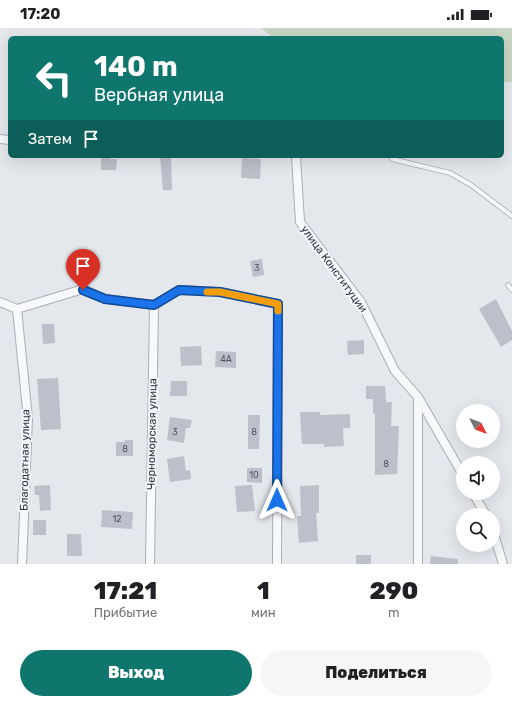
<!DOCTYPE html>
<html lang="ru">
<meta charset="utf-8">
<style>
body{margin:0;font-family:Rubik,sans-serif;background:#f6f6f6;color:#202124;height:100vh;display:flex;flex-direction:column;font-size:15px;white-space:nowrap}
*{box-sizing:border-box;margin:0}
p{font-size:13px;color:#757577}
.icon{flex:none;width:22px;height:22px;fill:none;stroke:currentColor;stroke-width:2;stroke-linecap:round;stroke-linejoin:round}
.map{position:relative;height:536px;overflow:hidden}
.side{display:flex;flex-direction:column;background:#fff;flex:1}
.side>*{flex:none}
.banner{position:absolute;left:8px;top:8px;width:496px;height:122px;border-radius:6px;box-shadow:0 4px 16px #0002;background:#0f766e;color:#fff;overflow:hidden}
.needle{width:26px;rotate:132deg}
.buttons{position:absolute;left:456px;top:376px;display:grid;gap:8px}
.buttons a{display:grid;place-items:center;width:44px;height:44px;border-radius:50%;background:#fff;box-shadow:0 4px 16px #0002;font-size:20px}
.pin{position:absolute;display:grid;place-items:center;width:34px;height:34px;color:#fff;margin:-41px -17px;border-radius:50% 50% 50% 0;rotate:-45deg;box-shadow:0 0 4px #0007}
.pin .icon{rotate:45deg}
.me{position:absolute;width:44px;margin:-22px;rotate:0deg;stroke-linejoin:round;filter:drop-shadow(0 0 3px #0008)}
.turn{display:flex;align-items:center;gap:14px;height:84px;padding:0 20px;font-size:18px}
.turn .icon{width:52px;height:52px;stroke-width:2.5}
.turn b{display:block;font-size:28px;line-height:34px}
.then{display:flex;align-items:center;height:38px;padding:0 20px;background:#0003;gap:8px;font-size:15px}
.eta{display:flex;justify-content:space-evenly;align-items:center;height:68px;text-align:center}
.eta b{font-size:24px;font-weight:800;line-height:28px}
.action{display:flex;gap:8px;margin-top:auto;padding:8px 20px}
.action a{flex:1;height:46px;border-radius:24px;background:#0f766e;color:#fff;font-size:16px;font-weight:800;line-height:46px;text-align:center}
.action a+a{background:#f6f6f6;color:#202124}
.status{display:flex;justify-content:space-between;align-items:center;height:28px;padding:0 20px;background:#fff;direction:ltr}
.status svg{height:11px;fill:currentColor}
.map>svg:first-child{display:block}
.green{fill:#c9d6c5}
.building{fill:#bbc0ca}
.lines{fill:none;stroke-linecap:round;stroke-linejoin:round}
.lane-casing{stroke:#a9aeb7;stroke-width:5.5}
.street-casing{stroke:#a9aeb7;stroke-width:10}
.lane{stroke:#f7f8fa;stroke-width:4}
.street{stroke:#f7f8fa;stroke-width:8}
.route-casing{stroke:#114b97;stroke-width:10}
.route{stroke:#1a73e8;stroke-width:7}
.slow{stroke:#f59e0b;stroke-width:7}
.labels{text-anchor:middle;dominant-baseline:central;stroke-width:4;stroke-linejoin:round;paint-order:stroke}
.number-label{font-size:9px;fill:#4f5766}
.street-label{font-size:11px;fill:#2b3445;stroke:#f4f6f9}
</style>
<div class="status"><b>17:20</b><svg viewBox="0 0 49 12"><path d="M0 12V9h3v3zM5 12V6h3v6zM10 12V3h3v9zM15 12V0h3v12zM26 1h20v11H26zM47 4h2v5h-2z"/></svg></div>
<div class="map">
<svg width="512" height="536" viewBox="0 0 512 536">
<rect width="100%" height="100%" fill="#e4e7ec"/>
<path class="green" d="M261 0H512V54H502V10H274Z"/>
<g class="building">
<path d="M101 128H110V131H117L116 142H101Z"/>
<path d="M160 128H171L172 162H163Z"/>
<path d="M242 130 261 131 260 151 241 150Z"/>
<path d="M262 231 264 247 253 249 250 233Z"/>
<path d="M496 271 512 303V312L501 319 479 281Z"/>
<path d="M42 296H54L55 315 43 316Z"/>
<path d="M364 312V326L348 327 347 313Z"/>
<path d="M201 318 202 337 181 338 180 319Z"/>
<path d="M216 323 236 324V340L215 339Z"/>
<path d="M58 350 61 401 41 402 37 351Z"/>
<path d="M171 353H187V368H170Z"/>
<path d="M366 358H385L386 374H392L391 398H399L397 446 375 447V386H373V371H366Z"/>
<path d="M300 384H320V387L350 386V400H343L344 418 324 419V416H302Z"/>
<path d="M248 387H260L259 421H248Z"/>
<path d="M170 389 192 392 190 400H186L184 415 167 412Z"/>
<path d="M125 412H133V428H116V414H125Z"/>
<path d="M184 428 186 443 190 442 191 451 170 454 167 431Z"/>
<path d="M247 440H262V455L247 454Z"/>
<path d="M50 457 51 482 40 483 39 467H35L34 458Z"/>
<path d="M252 457 255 483 237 484 235 458Z"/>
<path d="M319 457V485H316L318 513 299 515 297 488H301L300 458Z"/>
<path d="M102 482 133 484 132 501 101 499Z"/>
<rect x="33" y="492" width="13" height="15"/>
<path d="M67 506H81L82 528H67Z"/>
<rect x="356" y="527" width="15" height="9"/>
<path d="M431 528 458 531V536H430Z"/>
</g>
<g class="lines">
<defs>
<g id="lane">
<path d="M392 131 450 145 471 157 512 188"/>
<path d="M508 257 512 262"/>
</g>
<g id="street">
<path d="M0 111 10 112"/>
<path d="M296 128 300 194 361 274 395 343 418 369 463 447"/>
<path d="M0 274 17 281 83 261 105 271 154 277 179 262 220 264 278 276 277 536"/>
<path d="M17 281 28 391 22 536"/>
<path d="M418 371V536"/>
<path d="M473 465 486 487"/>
<path d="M493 503 503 536"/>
<path d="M150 536 154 277"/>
</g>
</defs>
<use href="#lane" class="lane-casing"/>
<use href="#street" class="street-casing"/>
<use href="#lane" class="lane"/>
<use href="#street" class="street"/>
</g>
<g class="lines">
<defs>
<path id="route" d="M83 262 105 271 154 277 179 262 220 264 278 276 277 472"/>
</defs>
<use href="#route" class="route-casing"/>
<use href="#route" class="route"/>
<path class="slow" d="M207 264H220L278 276V283"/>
</g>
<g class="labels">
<g class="number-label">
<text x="257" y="240">3</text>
<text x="226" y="331">4А</text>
<text x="175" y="404">3</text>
<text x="254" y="404">8</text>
<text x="125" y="421">8</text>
<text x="386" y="436">8</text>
<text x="254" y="447">10</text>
<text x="117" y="491">12</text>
</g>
<g class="street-label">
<text transform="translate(334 241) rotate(54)">улица Конституции</text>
<text transform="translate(152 406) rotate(-89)">Черноморская улица</text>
<text transform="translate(25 432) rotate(-89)">Благодатная улица</text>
</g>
</g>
</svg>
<div class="buttons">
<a><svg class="needle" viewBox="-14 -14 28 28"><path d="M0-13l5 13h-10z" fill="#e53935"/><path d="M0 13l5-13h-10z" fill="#757577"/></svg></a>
<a><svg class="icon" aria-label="sound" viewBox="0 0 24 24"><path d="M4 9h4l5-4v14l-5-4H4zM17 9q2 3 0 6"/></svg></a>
<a><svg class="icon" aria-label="search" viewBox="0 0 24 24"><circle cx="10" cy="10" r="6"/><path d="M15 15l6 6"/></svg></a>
</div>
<div class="pin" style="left:83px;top:262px;background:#d93025"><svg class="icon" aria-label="arrive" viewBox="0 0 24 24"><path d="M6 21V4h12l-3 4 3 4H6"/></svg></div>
<svg class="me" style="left:277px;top:472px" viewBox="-20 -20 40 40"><path d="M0-17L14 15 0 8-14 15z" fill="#1a73e8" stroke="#fff" stroke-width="4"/></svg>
<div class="banner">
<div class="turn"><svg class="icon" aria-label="left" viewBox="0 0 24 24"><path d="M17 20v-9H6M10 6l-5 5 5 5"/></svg><div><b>140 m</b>Вербная улица</div></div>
<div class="then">Затем<svg class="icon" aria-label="arrive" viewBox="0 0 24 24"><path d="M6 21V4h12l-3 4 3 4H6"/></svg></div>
</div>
</div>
<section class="side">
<div class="eta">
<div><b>17:21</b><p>Прибытие</p></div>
<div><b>1</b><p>мин</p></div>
<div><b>290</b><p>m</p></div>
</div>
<div class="action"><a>Выход</a><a>Поделиться</a></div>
</section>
